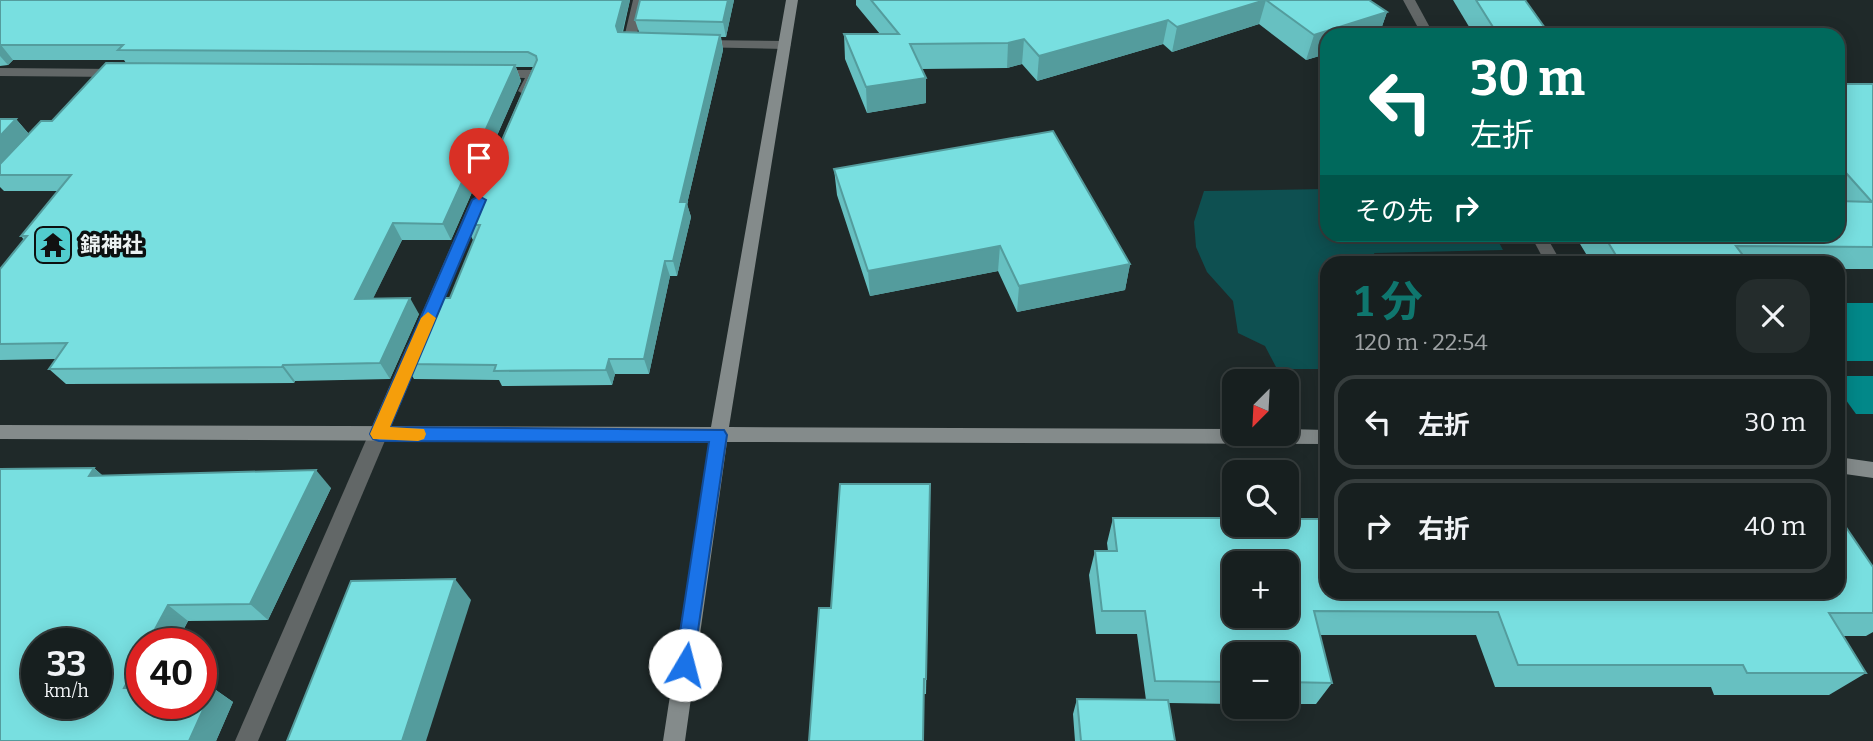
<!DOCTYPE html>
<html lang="ja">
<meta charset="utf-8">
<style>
body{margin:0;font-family:Bitter,"Noto Sans JP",serif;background:#242c2c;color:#f1f3f6;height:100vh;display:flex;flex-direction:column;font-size:26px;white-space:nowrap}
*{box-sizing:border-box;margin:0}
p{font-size:23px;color:#9ea2a4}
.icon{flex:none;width:38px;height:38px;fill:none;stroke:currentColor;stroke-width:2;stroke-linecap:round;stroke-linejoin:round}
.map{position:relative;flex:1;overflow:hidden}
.drawer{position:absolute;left:1320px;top:256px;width:525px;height:343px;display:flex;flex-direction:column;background:#171f1f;border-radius:21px;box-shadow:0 4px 18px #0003,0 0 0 2px #363d3d}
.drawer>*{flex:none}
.banner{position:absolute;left:1320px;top:28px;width:525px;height:214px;border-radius:21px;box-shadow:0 4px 18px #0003,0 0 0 2px #363d3d;background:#00695c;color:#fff;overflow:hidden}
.needle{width:46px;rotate:204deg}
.buttons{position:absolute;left:1222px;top:369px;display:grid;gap:14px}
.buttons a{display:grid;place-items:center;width:77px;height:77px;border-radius:14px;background:#171f1f;box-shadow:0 4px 18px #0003,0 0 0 2px #363d3d;font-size:35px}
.speed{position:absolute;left:21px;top:628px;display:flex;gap:14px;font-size:35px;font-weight:700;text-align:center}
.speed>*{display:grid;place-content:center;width:91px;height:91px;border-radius:50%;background:#171f1f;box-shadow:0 4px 18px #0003,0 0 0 2px #363d3d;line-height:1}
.speed small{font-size:18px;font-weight:400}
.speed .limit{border:10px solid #d22;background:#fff;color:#111}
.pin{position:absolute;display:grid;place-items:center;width:60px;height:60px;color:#fff;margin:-72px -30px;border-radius:50% 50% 50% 0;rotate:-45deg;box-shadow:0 0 7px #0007}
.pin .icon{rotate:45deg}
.me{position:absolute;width:77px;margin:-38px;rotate:8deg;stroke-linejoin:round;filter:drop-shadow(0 0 5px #0008)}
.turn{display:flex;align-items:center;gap:24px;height:147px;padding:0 35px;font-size:32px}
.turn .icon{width:91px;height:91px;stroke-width:2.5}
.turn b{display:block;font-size:49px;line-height:60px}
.then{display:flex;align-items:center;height:66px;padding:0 35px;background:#0003;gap:14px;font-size:26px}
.round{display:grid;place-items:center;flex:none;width:74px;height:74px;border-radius:21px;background:#242c2c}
.summary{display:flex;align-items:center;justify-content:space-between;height:119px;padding:0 35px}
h1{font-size:42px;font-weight:700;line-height:52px;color:#0f766e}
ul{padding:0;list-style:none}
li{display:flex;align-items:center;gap:21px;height:94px;margin:0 14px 10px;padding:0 21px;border:4px solid #363d3d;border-radius:21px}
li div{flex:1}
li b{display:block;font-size:26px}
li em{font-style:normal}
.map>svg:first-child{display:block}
.green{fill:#0e5051}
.water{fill:#028889}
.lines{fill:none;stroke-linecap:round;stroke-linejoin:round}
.lane{fill:#626767;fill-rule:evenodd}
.street{fill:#626767;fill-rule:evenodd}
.secondary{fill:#848b8b;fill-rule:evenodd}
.wall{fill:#67c0c1}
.shaded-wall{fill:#549c9d}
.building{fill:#78dfe0;stroke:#549c9d;stroke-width:2;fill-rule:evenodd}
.route{fill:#1a73e8;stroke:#114b97;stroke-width:2}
.slow{fill:#f59e0b}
.labels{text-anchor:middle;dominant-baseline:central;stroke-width:7;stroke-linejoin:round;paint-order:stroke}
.poi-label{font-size:21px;font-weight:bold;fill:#ebf1f1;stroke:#0c1010;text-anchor:start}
</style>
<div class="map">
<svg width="1873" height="741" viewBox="0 0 1873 741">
<rect width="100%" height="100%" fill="#1f2929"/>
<path class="green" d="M1326 189V234L1495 235 1503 250 1374 253 1377 262H1326V369H1277L1265 346 1238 333 1233 301 1207 272 1196 247 1194 222 1204 191Z"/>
<g class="water">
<rect x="1838" y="303" width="35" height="58"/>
<path d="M1838 376H1873V414H1856L1838 389Z"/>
</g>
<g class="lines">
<g class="lane">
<path d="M633 0H645L636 38 647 39V45L629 46 623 42Z"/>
<path d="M698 40 785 41 791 45 785 49 693 47V41Z"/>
</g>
<g class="street">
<path d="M1403 0H1415L1434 35H1422Z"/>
<path d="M0 68 118 69 125 73 118 77 0 76Z"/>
<path d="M496 70H533L540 74 530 94 525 95 518 91 525 78 491 77V71Z"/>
<path d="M476 202 484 207 435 320 427 326 421 324 419 320 468 207Z"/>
<path d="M1530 234H1545L1561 262H1545Z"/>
<path d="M416 340 422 341 425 346 258 741H235L407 346 410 341Z"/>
</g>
<g class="secondary">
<path d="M786 0H798L729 427 1234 429V434H1286V429L1326 430V444L727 442 685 741H663L709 442 0 439V425L711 427Z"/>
<path d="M1838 457 1873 462V478L1838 473Z"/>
</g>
</g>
<g class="wall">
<path d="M0 0H630L623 32H639L635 20 734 0 726 37H721L723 50 687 204 691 217 677 276H670L649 374H615L612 385 502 386 499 380 414 379 405 364 450 298 474 240H473L465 225 533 67H516L521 81 451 240H402L373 298 419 314 390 379 295 381 294 383 66 384 49 369 56 359 0 360V269L24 240 21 236 58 191H4L0 187V175L16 119 29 134 52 121 126 63 124 60H13L8 65 0 66Z"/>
<path d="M856 0H1369L1387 12 1379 35H1326V54L1306 60 1259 24 1172 52 1163 44 1037 81 1022 64 1007 68 922 69 926 103 867 113 845 59 844 34H880L856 5Z"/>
<path d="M1453 0H1525L1550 35H1474Z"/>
<path d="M1838 84H1873V269H1838V262H1591L1574 234H1838Z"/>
<path d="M834 169 1130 264 1125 290 1017 312 998 271 870 296 837 195Z"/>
<path d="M94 468 103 476 331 488 268 620 188 621 176 644H142V704L213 688 233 702 216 741H0Z"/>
<path d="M930 503 926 694H924L831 608Z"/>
<path d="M1113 518 1873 567V632L1866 636H1843L1866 673 1829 695H1714L1711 687H1495L1476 635H1320L1332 683 1316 704H1286V654H1234V704L1169 703 1175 741H1075L1073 714 1077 699 1146 700 1137 634H1096L1089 575 1095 551H1108L1107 543Z"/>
</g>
<g class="shaded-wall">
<path d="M623 0H630L620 41 616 26Z"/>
<path d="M728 0H734L726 37 723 22Z"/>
<path d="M1266 0 1259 24 1172 52 1177 27Z"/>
<path d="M1387 12 1379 35H1326V54L1306 60 1314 35Z"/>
<path d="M1168 20 1163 44 1037 81 1039 56Z"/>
<path d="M720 35 723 50 687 204 691 217 677 276 673 261 680 202Z"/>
<path d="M1024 39 1022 64 1007 68 1008 43Z"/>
<path d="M0 45H1L13 60 8 65 0 56Z"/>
<path d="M515 65 521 81 451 240 443 224Z"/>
<path d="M926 78V103L867 113 866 87Z"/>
<path d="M16 119 32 138 0 172V136Z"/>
<path d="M393 223 402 240 365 315 355 299Z"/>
<path d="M1000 246 998 271 870 296 868 271Z"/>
<path d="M665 261 670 276 649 374 644 359Z"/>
<path d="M1130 264 1125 290 1017 312 1019 286Z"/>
<path d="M410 298 419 314 390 379 380 363Z"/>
<path d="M609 359 615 374 612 385 606 370Z"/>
<path d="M283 365 295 381 294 383 282 367Z"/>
<path d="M94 468 114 486 89 476Z"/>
<path d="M316 470 331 488 268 620 250 604Z"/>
<path d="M455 579 471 600 426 741H402Z"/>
<path d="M168 605 188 621 176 644H147Z"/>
<path d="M142 654V700L124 688Z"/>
<path d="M213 688 233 702 216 741H189Z"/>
</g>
<g class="building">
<path d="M0 0H623L616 26 618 32 720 35 680 202H687L673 261H665L644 359H609L606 370 494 371 496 365 405 364 433 298H450L480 225H465L537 60 536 56 528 52 118 50 123 45H0Z"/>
<path d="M640 0H728L723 22 635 20Z"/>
<path d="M871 0H1265L1177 27 1168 20 1039 56 1024 39 1008 43 910 44 926 78 866 87 844 34H899Z"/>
<path d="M1266 0H1369L1387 12 1314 35Z"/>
<path d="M1476 0H1525L1550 35H1498Z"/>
<path d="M106 63 515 65 443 224 393 223 355 299 410 298 380 363 283 365 282 367 49 369 67 343 0 344V269L27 236H21L71 175H0V164L41 121H52Z"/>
<path d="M1838 84H1873V247L1736 246 1748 262H1620L1603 234H1838V201L1872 202 1838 164Z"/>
<path d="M0 119H16L0 136Z"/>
<path d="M1053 131 1130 264 1019 286 1000 246 868 271 834 169Z"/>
<path d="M94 468 89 476 316 470 250 604 168 605 147 644H142V654L124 688H142V704H201V688H213L189 741H0V469ZM37 644H96V704H37Z"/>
<path d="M840 484H930L926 679H924L923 741H809L819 608H831Z"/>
<path d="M1113 518H1234V525H1286V519H1326V592H1838V520H1841L1873 567V613H1829L1866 673H1747L1743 665H1518L1498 612 1314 611 1332 683 1286 682V654H1234V682L1155 681 1145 611H1102L1095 551H1117ZM1234 564H1286V616H1234Z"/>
<path d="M455 579 402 741H287L351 581Z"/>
<path d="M1077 699 1168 700 1175 741H1081Z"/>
</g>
<path class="route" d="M479 196 486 200 390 427 724 430 727 435 692 671 685 674 678 671 675 665 709 442 379 441 373 439 370 434 472 200Z"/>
<path class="slow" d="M428 312 436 318 390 427 424 429 426 434 424 439 418 441 373 439 370 434 421 318Z"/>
<defs>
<symbol id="temple-square" viewBox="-11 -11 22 22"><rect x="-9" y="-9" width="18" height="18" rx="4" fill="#52cdce" stroke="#0c1010"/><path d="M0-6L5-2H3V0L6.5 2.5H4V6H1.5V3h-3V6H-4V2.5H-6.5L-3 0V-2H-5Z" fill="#111"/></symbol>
</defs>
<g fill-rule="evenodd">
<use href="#temple-square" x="31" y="223" width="44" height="44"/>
</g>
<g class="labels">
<g class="poi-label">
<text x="80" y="245">錦神社</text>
</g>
</g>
</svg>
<div class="buttons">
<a><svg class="needle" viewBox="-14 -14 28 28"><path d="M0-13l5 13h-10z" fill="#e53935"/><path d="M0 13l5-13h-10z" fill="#9ea2a4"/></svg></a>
<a><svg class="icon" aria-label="search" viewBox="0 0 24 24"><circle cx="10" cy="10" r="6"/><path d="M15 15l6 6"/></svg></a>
<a>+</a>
<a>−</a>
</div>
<div class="speed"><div>33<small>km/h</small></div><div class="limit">40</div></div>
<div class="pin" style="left:479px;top:200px;background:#d93025"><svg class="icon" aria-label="arrive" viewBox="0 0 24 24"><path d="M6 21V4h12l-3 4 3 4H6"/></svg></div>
<svg class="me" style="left:685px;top:665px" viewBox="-20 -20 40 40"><circle r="19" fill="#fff"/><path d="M0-13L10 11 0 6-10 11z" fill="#1a73e8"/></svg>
<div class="banner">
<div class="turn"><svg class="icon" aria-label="left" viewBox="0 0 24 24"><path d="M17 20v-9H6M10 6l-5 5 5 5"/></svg><div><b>30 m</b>左折</div></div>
<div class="then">その先<svg class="icon" aria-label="right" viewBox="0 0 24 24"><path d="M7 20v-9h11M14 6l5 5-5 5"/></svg></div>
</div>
<section class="drawer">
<div class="summary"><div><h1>1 分</h1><p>120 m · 22:54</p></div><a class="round"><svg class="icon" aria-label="close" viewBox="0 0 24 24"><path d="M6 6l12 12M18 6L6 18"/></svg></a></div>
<ul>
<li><svg class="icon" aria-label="left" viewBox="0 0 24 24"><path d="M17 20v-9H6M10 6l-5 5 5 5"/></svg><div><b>左折</b></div><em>30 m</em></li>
<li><svg class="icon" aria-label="right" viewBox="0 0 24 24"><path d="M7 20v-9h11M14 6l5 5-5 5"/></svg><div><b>右折</b></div><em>40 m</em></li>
</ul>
</section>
</div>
